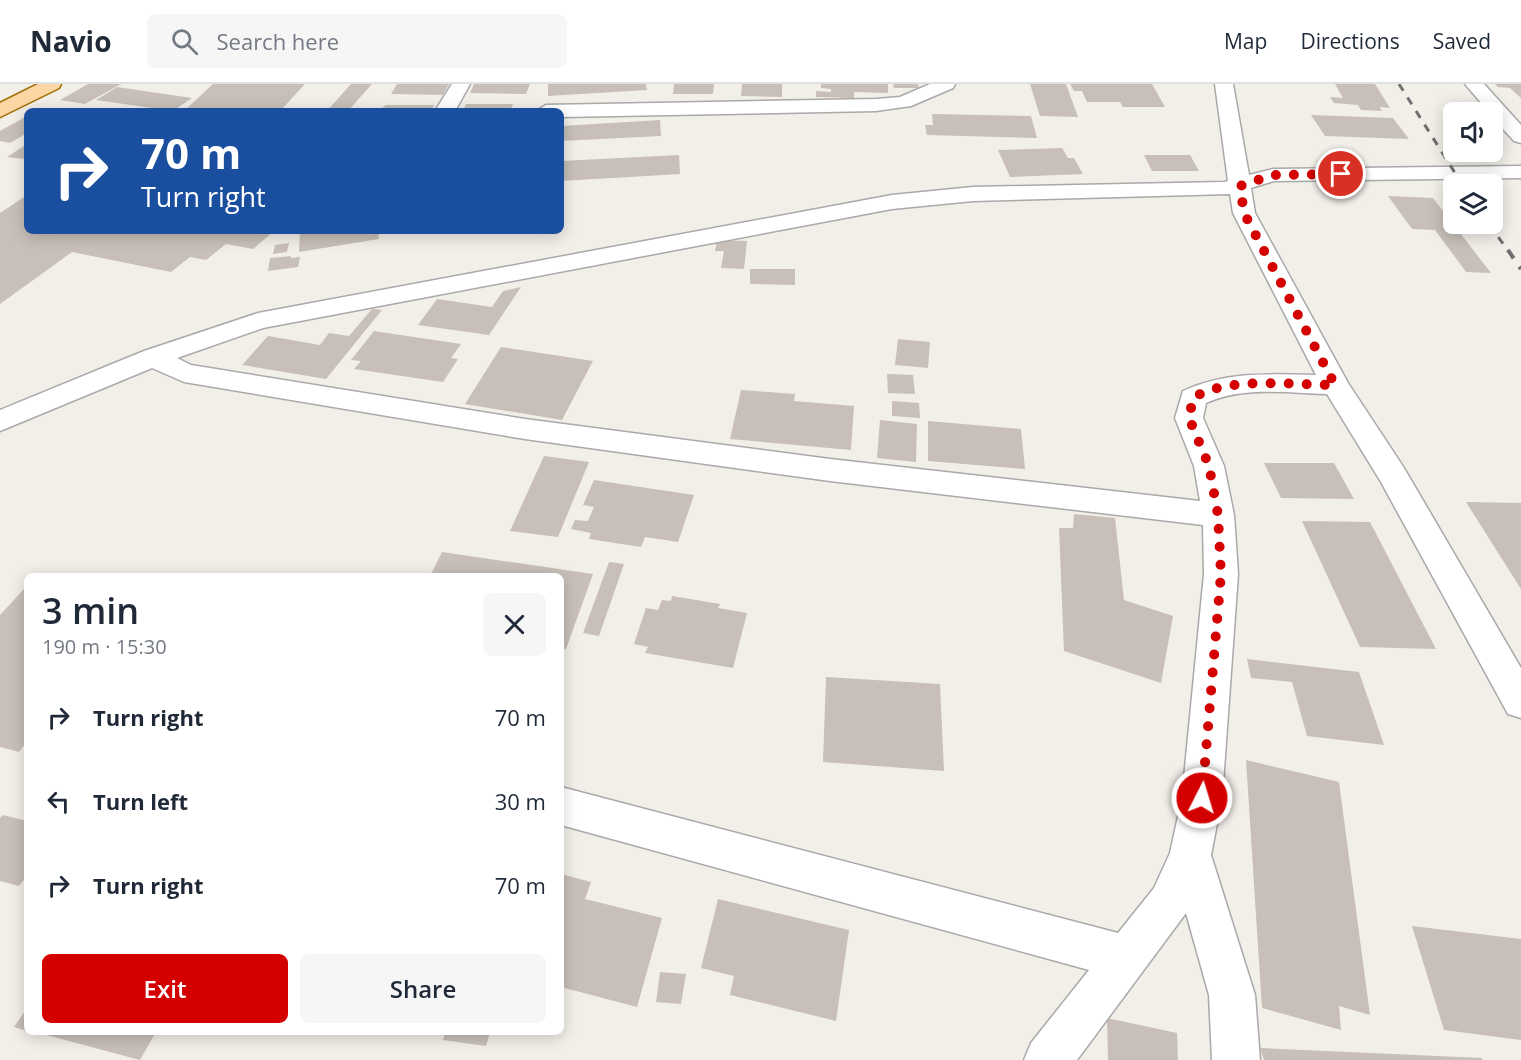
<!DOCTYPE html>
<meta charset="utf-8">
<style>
body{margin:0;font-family:"Open Sans",sans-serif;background:#f6f6f7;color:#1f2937;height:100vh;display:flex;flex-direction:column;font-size:22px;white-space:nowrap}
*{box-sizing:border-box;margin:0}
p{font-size:20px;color:#747a83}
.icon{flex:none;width:33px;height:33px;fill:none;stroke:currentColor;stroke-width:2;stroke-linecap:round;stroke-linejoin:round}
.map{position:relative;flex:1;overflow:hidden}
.side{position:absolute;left:24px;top:489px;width:540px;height:462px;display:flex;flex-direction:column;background:#fff;border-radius:9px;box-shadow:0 3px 15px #0003}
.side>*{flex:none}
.top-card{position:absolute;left:24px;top:24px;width:540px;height:126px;border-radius:9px;box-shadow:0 3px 15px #0003;background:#1a4fa0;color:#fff;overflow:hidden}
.fabs{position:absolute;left:1443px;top:18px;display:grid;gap:12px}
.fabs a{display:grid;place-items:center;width:60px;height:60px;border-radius:9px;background:#fff;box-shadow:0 3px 15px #0003;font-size:30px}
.pin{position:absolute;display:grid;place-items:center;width:51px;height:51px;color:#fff;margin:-26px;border:3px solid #fff;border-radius:50%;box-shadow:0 2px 6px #0007}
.me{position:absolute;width:66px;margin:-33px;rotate:5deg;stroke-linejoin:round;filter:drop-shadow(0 0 4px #0008)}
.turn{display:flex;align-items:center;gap:21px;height:126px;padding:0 18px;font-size:27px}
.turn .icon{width:78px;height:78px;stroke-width:2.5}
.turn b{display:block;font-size:42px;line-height:51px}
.round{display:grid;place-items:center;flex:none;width:63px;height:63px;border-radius:9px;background:#f6f6f7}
.head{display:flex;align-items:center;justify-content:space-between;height:102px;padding:0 18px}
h1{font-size:36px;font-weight:600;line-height:45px}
.cta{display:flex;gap:12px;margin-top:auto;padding:12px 18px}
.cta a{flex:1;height:69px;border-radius:9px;background:#d40000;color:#fff;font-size:24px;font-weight:600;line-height:69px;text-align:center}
.cta a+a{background:#f6f6f7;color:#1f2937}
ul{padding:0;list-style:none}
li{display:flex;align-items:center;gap:18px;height:84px;padding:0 18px}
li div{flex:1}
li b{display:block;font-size:22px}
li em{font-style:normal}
header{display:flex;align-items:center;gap:36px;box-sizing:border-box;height:84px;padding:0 30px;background:#fff;border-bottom:2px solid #e0e1e3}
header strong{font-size:28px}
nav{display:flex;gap:33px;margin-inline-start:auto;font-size:21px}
.search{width:420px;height:54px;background:#f6f6f7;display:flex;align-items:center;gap:15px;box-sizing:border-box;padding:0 21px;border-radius:9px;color:#747a83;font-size:22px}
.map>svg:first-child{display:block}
.building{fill:#c7bfb8}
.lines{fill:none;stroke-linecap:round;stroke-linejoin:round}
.minor-casing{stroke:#a9a9a9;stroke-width:3}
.major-casing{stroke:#a06b00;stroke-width:3}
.minor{fill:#fff;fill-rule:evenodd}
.major{fill:#fcd6a4;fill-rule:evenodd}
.rail-far1{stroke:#707070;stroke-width:3;stroke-dasharray:8 8;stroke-linecap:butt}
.rail{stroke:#707070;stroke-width:4;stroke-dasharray:10 10;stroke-linecap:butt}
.route{stroke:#d40000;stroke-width:10;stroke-dasharray:0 18}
</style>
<header>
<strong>Navio</strong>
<div class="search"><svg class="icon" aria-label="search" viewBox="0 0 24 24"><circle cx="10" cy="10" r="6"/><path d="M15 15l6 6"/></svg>Search here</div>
<nav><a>Map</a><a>Directions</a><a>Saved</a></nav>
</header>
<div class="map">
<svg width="1521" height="976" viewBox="0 0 1521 976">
<rect width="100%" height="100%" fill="#f2efe9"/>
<g class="building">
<path d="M88 0H121L85 20 60 16Z"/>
<path d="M213 0H305L280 27H184Z"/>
<path d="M351 0H372L348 27H327Z"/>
<path d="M397 0H449L443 11 391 10Z"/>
<path d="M474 0H530L526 10 470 9Z"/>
<path d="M548 0H646L647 6 548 12Z"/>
<path d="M674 0H714L713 10H673Z"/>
<path d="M742 0H782V13L741 12Z"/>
<path d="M821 0H888V9L854 8V14L816 13V7L831 8V5L821 4Z"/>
<path d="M893 0H918L919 4H894Z"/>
<path d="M1030 0H1066L1078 33 1040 32Z"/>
<path d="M1070 0H1152L1165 23H1123L1120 18H1087L1082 7H1074Z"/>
<path d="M1335 0H1375L1390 24 1380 23 1382 27 1361 26 1358 21 1334 19 1330 13 1343 14Z"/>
<path d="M1495 0H1521V14L1510 4 1498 3Z"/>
<path d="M117 3 192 14 173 27 96 16Z"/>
<path d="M466 20H513L510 27H463Z"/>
<path d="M386 21H434L431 27H377Z"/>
<path d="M932 30 1031 32 1037 54 927 51 925 41H933Z"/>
<path d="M1311 31 1393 34 1409 55 1325 52Z"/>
<path d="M25 33H27V49L10 59 0 57V47Z"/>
<path d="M660 36 661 52 561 57V42Z"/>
<path d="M27 60V73L23 75 7 73Z"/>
<path d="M1062 64 1068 74H1074L1083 90 1010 93 998 66Z"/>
<path d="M679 71 680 90 561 97V77Z"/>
<path d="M1144 71H1190L1199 87H1152Z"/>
<path d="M27 111V147H274L253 165 226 160 206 176 190 173 171 188 72 168 0 220V129Z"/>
<path d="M1388 112 1433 114 1491 189 1466 188 1435 146 1412 145Z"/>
<path d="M300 147H378L379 155 299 168Z"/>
<path d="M717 156 747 157 744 185 721 184 724 167H715Z"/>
<path d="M289 159 287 168 273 170 275 161Z"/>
<path d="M291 172V174L300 173 298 183 268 187 270 174Z"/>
<path d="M750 185H795V201L750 200Z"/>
<path d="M521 203 489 251 418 241 437 215 492 223 503 207Z"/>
<path d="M372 225 382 226 326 295 242 281 268 252 320 261 329 249 349 252Z"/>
<path d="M374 247 461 260 451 274 458 275 443 298 354 285 361 277 351 276Z"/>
<path d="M898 255 930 258 928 284 895 281Z"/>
<path d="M501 263 593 277 562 336 465 320Z"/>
<path d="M887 290 913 291 915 310 888 309Z"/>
<path d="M741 306 795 310 794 317 854 322 851 366 730 355Z"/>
<path d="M892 317 919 319 920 334 892 332Z"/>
<path d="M880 336 917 340 916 378 877 374Z"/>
<path d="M928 337 1021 345 1025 385 928 377Z"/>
<path d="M544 372 589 378 558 453 510 447Z"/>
<path d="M1264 379H1334L1354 415 1281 414Z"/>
<path d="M594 396 694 411 678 458 645 453 641 463 589 455 591 449 571 445 575 436 588 437 594 423 583 421Z"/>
<path d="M1466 418 1521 419V505Z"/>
<path d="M1074 430 1115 434 1124 516 1173 532 1161 599 1064 567 1059 444H1073Z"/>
<path d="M1302 437 1370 438 1436 565 1360 563Z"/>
<path d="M442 468 593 490 566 565 561 564V492H430Z"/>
<path d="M609 478 624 480 599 552 583 549Z"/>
<path d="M25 504 27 657 19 668 0 663V531Z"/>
<path d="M672 512 720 520 718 524 747 529 733 584 645 569 648 563 634 560 646 524 658 526 662 516 671 517Z"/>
<path d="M1247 575 1359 588 1384 661 1307 652 1292 598 1251 594Z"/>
<path d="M826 593 940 600 944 687 823 678Z"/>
<path d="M1246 676 1339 698 1370 931 1339 922 1341 946 1262 924Z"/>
<path d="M3 731 27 737V792L19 802 0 797V734Z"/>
<path d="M561 790 591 798 585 815 662 834 637 923 561 903Z"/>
<path d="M718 815 849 846 836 937 730 911 734 892 701 884Z"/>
<path d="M1412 842 1521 855V956L1444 946Z"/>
<path d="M660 888 686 890 681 920 656 918Z"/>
<path d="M27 924V947L14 943Z"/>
<path d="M1107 934 1177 949 1178 976H1108Z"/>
<path d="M35 948H156L140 976Z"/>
<path d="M445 948H490L486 962 443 956Z"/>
<path d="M1260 964 1482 974V976H1264Z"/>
</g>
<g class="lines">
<defs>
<g id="minor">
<path d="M452 0H470L455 27H435Z"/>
<path d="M930 0H955L953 4 911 22 876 27 561 33V27H536L546 21 876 15 900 13Z"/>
<path d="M1215 0H1233L1249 91 1273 85 1521 82V94L1274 97 1251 104 1255 129 1348 299 1404 384 1521 584V634L1508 630 1381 398 1327 310C1288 309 1242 302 1206 319L1203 334 1224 382 1234 431 1238 490 1222 714 1211 771 1255 911 1260 976H1212L1209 911 1186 829 1077 976H1024L1031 959 1089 886 561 741V703L1118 849 1154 804 1170 769 1182 714 1204 490 1203 441 830 397 525 355 184 298 152 284 0 347V326L144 267 258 229 892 111 973 103 1224 98 1228 97ZM1230 110 1233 129 1316 291C1271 290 1226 287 1183 307L1175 334 1194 382 1200 417 830 375 525 335 191 281 177 274 263 244 892 125 973 117Z"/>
<path d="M1465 0H1484L1521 41V59L1514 57 1492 33V28H1489Z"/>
</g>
<path id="major" d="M38 0H61L59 4 0 33V19Z"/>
</defs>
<use href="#minor" class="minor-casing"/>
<use href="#major" class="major-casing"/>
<use href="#minor" class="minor"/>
<use href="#major" class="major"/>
<g class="rail-far1">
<path d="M1399 0 1462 100"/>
<path d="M1489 140 1509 168"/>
</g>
<path class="rail" d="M1508 166 1521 185"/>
</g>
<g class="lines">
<path class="route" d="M1202 714 1221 490 1218 431 1209 382 1189 334 1193 314C1228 292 1293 301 1335 301L1244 129 1240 102 1273 91 1341 90"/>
</g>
</svg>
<div class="fabs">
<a><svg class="icon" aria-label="sound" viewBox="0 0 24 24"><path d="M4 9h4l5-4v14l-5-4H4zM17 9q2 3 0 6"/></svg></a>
<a><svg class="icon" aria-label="layers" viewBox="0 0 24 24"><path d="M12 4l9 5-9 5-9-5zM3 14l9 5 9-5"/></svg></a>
</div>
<div class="pin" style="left:1341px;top:90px;background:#d93025"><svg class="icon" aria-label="arrive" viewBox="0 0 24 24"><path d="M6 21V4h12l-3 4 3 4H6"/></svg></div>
<svg class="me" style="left:1202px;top:714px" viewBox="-20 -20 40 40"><circle r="17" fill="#d40000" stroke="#fff" stroke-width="3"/><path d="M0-11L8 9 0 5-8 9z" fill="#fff"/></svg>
<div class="top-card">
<div class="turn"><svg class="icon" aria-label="right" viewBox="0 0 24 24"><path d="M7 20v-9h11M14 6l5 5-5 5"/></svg><div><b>70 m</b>Turn right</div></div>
</div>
<section class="side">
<div class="head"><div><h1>3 min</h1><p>190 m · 15:30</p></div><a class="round"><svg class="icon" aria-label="close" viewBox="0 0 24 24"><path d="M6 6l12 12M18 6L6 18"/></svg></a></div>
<ul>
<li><svg class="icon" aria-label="right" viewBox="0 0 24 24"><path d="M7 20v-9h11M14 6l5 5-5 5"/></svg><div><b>Turn right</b></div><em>70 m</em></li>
<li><svg class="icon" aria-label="left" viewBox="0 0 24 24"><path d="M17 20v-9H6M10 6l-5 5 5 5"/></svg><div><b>Turn left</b></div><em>30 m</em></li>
<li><svg class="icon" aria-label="right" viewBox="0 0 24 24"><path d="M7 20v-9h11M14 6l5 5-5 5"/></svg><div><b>Turn right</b></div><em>70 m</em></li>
</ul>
<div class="cta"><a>Exit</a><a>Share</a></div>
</section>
</div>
